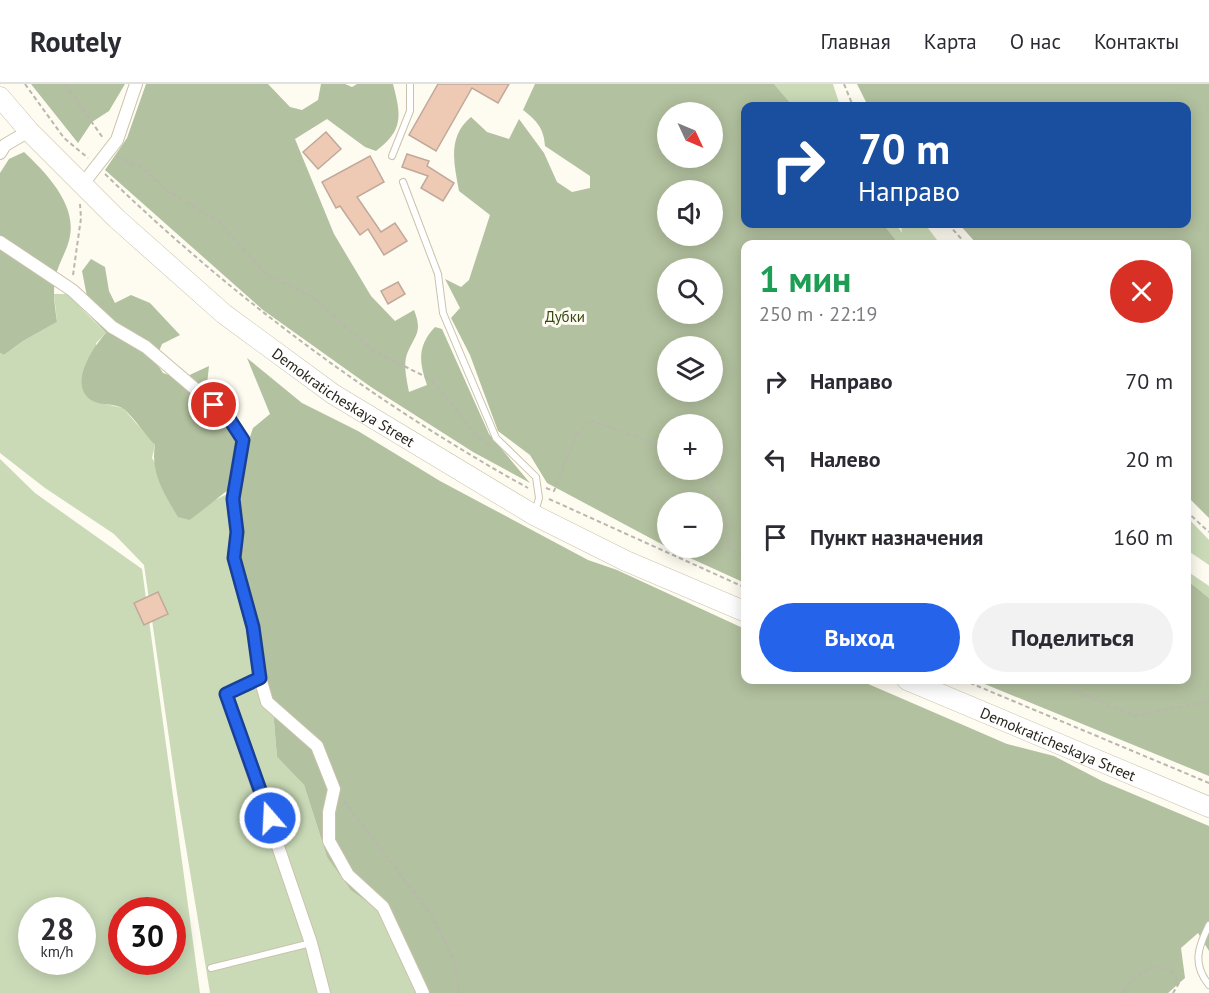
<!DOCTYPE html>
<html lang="ru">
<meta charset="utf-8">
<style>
body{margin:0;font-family:"PT Sans",sans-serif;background:#f2f2f3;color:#2b2b33;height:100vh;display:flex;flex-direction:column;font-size:22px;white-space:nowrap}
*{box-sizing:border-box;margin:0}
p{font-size:20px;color:#7c7c81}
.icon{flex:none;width:33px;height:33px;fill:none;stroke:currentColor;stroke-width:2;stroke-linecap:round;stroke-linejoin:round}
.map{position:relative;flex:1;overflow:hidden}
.drawer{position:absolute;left:741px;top:156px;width:450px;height:444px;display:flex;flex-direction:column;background:#fff;border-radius:12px;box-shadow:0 3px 15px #0003}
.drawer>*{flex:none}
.top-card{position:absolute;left:741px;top:18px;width:450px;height:126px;border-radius:12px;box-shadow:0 3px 15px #0003;background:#1a4fa0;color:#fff;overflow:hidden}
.needle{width:39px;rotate:134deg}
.buttons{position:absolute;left:657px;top:18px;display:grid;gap:12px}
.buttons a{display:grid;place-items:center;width:66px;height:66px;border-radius:50%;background:#fff;box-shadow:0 3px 15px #0003;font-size:30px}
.speed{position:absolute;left:18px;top:813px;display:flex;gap:12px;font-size:30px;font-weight:700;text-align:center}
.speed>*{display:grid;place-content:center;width:78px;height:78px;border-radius:50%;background:#fff;box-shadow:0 3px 15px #0003;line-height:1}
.speed small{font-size:15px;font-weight:400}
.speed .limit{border:9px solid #d22;background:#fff;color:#111}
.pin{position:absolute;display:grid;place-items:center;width:51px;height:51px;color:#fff;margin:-26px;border:3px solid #fff;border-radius:50%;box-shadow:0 2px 6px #0007}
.me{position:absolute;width:66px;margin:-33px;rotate:341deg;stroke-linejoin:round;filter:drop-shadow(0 0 4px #0008)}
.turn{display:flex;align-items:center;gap:21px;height:126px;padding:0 18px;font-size:27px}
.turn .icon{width:78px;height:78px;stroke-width:2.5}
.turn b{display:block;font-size:42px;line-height:51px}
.round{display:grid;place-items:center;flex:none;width:63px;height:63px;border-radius:32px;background:#f2f2f3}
.summary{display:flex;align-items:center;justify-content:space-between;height:102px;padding:0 18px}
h1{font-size:36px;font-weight:700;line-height:45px;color:#1e9e55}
.button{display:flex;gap:12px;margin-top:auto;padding:12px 18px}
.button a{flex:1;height:69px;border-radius:36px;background:#2563eb;color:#fff;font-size:24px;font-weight:700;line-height:69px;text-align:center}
.button a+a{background:#f2f2f3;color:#2b2b33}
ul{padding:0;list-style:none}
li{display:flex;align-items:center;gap:18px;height:78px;padding:0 18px}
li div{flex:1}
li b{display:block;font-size:22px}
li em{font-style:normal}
header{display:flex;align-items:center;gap:36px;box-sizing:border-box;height:84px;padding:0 30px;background:#fff;border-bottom:2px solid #e1e1e2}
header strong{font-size:28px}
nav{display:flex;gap:33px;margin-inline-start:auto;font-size:21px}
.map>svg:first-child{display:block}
.green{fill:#cadab7;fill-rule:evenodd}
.forest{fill:#b2c19f;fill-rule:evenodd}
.building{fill:#eec9b4;stroke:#c0a99b;stroke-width:1.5}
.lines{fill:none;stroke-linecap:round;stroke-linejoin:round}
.lane-casing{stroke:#cac2ab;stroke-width:8}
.street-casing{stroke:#cac2ab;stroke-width:14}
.primary-casing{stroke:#cac2ab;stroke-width:21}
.path{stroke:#bab7ad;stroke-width:2;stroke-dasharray:4.5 3;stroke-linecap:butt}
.lane{stroke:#fff;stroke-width:6}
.street{stroke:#fff;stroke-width:12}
.primary{stroke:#fff;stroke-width:20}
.route-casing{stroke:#184099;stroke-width:15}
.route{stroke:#2563eb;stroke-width:10}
.labels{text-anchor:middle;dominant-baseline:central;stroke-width:6;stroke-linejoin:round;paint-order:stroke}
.park-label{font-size:15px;fill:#354914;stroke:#fefbf1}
.street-label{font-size:15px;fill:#27241b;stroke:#fefbf1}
</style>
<header>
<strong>Routely</strong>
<nav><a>Главная</a><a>Карта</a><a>О нас</a><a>Контакты</a></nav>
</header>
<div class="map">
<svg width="1209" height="909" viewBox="0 0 1209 909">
<rect width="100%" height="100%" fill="#fefbf1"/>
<g class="green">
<path d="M774 0H833L840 22H793Z"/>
<path d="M883 140H896L902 149 901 140H925L940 160H899Z"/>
<path d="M54 210H67L106 249 96 259V318L123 324 155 361 152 374 190 436 209 419 227 410 233 447 260 556 273 626 277 673 304 701 327 773 376 824 418 909H210L177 709 144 481 114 450 45 404 0 369V269L4 271 23 257 57 238Z"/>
<path d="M0 375 35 409 142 485 200 909H0ZM32 826H82V878H32ZM122 826H172V878H122Z"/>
<path d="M1187 433 1209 456V481L1187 466Z"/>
<path d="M1187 487 1209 502V514L1187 496Z"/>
</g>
<g class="forest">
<path d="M31 0H125L109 27 92 38 78 59Z"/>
<path d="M146 0H268L290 23 302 26 318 16 321 0H345L352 3 357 0H393C401 31 404 46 376 67L365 63 327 35 295 55 334 150 371 212 395 237 414 226C423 249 415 250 407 270 403 281 407 297 409 308L427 301C419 278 417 262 435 243L442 245 489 350 530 399 473 368 371 303 263 226 105 86 127 54Z"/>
<path d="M535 0H774L793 22H746V140H883L899 160H746L745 499 668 464H712V418H668L667 463 547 399 530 371 498 347 470 271 451 234 460 224 445 195 461 203 469 196 490 131 459 107C454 80 447 53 471 33L487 48 509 55 519 35 544 69 557 98 572 108 590 104V92L545 62C544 44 536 36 523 26ZM712 28V74H668V28ZM712 106V152H668V106ZM668 184H712V230H668ZM668 262H712V308H668ZM712 340V386H668V340Z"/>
<path d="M857 0H1209V434L1187 412 1186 160H977L959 140H1186V22H868Z"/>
<path d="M24 68C45 88 76 119 70 152 68 165 59 178 56 191 52 207 55 222 57 238L23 257 4 271 0 269V89L9 75Z"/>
<path d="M91 175 105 183 109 207 115 219 131 211 150 219 180 251 162 260 155 277 163 289 181 295 209 282 205 318 233 339 239 368 233 402 190 436 178 433C165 411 150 389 155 361 144 350 136 336 125 326 119 320 106 321 98 319 64 308 91 265 106 249L91 233 82 187Z"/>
<path d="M247 274 302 319 358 347 440 397 588 476 617 486 745 545 746 596H859L1007 660 1054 672 1102 697 1209 742V867L1198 849 1181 864 1185 894 1168 909H418L376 824 351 806 327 773 304 701 277 673 273 626 260 556 233 447 243 373 253 344 270 330Z"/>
<path d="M1187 496 1209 514V692L975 596H1186Z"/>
</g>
<g class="building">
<path d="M438 0H509L498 19 472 4 436 67 409 51Z"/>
<path d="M326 48 341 65 318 85 303 68Z"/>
<path d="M407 70 429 77 427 82 454 99 443 117 421 104 428 92 402 83Z"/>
<path d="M370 72 384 98 357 113 381 148 395 139 407 157 384 171 368 145 360 151 340 122 336 124 322 98Z"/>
<path d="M398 198 405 210 388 220 381 207Z"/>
<path d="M158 508 168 530 144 541 134 519Z"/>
</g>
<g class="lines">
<defs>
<g id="lane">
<path d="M392 72 410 27V0"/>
<path d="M403 98 438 190 443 229 496 354 536 393 539 414 535 428"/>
<path d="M1209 841C1198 863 1192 880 1209 901"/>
<path d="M211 884 311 859"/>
</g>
<g id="street">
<path d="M0 69 5 61 29 47"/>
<path d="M82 101 117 56 136 0"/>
<path d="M0 158 72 206 112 243 146 263 228 333 243 356 233 415 237 448 234 474 253 544 260 594 226 610 311 859 324 909"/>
<path d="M260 594 267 618 317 662 334 705 329 728V757L348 791 383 823 423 909"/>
</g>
<g id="primary">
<path id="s1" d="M0 13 29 47 117 135 224 230 333 310 534 431 626 477 746 528"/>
<path id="s2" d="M907 596 1209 723"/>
</g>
</defs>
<use href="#lane" class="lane-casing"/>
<use href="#street" class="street-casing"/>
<use href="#primary" class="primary-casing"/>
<g class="path">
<path d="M25 0 64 54 88 74"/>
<path d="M65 0 103 54"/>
<path d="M844 0 853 22"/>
<path d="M117 73 142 83 169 108 218 137 266 190 314 214 372 266 432 296 477 352 489 361"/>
<path d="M105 90C232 213 373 318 528 404"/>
<path d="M948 140 966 160"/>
<path d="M73 191 81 134 80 120"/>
<path d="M702 386 726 426 728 465 746 472"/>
<path d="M546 404 554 407 576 352 590 336 668 365"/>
<path d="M549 415 746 504"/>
<path d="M1186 427 1209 448"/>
<path d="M963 596 1209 699"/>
<path d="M1051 596 1134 632 1209 617"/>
<path d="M344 717 432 832 455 878 459 909"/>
<path d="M1123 909 1130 898 1151 883 1171 885 1179 899 1173 909"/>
</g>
<use href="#lane" class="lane"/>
<use href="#street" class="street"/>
<use href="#primary" class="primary"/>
</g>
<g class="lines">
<defs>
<path id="route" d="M214 321 228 333 243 356 233 415 237 448 234 474 253 543 260 594 226 610 270 734"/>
</defs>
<use href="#route" class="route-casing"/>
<use href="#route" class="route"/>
</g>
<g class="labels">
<g class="park-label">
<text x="565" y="232">Дубки</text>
</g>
<g class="street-label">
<text stroke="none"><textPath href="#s1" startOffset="458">Demokraticheskaya Street</textPath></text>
<text stroke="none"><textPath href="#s2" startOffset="164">Demokraticheskaya Street</textPath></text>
</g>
</g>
</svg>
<div class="buttons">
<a><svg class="needle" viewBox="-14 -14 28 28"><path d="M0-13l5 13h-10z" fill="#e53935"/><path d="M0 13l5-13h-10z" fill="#7c7c81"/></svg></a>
<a><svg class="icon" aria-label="sound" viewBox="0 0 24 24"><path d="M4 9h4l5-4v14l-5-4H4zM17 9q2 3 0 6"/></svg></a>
<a><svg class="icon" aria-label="search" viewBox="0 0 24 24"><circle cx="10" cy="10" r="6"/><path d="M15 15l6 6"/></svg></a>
<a><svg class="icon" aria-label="layers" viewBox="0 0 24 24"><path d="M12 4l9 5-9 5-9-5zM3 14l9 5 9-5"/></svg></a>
<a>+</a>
<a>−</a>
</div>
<div class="speed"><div>28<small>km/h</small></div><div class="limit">30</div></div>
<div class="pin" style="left:214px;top:321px;background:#d93025"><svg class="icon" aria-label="arrive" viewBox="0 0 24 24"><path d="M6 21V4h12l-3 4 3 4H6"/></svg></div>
<svg class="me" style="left:270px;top:734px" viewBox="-20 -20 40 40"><circle r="17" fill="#2563eb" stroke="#fff" stroke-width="3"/><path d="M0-11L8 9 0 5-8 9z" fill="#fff"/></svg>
<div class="top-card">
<div class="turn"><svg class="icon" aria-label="right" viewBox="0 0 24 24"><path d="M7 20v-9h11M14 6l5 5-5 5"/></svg><div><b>70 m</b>Направо</div></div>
</div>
<section class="drawer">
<div class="summary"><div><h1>1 мин</h1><p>250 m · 22:19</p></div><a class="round" style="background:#d93025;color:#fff"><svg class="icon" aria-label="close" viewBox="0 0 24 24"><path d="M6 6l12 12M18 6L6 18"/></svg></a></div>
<ul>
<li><svg class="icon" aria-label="right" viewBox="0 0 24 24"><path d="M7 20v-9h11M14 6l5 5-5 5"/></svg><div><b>Направо</b></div><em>70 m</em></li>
<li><svg class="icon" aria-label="left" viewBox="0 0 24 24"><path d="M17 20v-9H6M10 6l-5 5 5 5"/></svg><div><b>Налево</b></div><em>20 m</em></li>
<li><svg class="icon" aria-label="arrive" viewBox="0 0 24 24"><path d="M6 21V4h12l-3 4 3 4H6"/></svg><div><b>Пункт назначения</b></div><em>160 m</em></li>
</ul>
<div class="button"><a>Выход</a><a>Поделиться</a></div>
</section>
</div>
